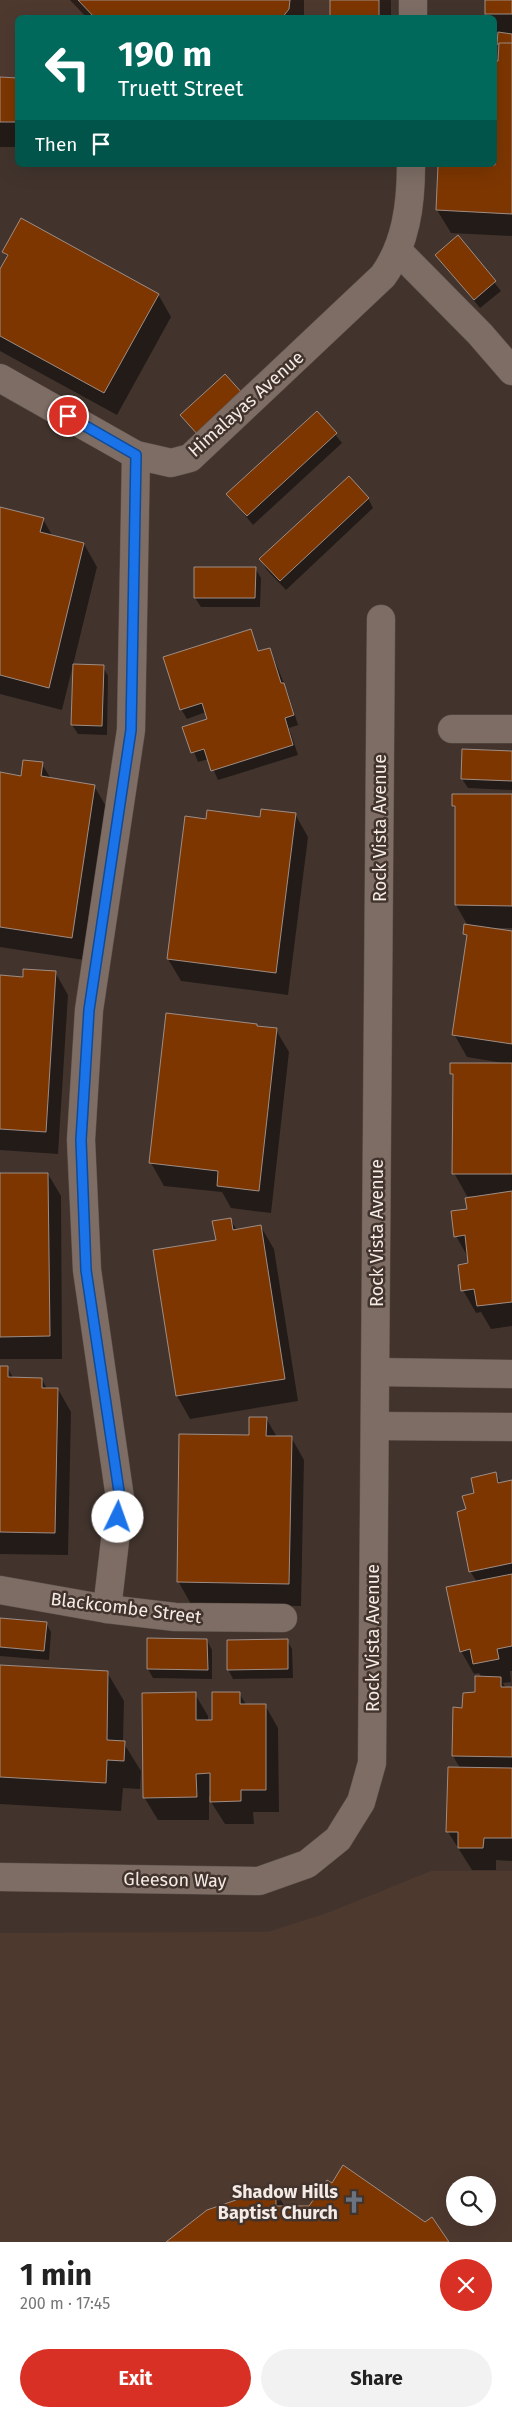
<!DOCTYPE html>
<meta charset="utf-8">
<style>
body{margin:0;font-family:"Fira Sans",sans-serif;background:#f2f2f2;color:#222;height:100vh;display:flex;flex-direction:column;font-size:19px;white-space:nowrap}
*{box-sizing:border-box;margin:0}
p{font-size:16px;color:#767676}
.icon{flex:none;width:28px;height:28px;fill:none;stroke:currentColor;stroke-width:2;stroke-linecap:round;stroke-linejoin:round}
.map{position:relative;height:2242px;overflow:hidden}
.panel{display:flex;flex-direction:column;background:#fff;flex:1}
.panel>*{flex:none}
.hud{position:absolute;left:15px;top:15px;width:482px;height:152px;border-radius:8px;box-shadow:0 5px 20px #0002;background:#00695c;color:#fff;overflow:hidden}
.tools{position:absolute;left:446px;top:2176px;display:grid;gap:10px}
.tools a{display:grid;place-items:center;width:50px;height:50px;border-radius:50%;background:#fff;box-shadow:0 5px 20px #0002;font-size:25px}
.pin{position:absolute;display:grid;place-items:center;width:42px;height:42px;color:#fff;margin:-21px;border:2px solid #fff;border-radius:50%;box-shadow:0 1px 5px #0007}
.me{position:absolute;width:55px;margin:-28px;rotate:3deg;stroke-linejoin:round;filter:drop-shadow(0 0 4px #0008)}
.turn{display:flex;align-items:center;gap:18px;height:105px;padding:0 20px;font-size:22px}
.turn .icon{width:65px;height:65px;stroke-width:2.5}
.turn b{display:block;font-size:35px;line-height:42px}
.then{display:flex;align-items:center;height:48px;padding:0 20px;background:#0003;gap:10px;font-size:19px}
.round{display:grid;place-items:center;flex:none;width:52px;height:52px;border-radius:26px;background:#f2f2f2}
.overview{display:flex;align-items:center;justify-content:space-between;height:85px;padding:0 20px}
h1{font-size:30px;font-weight:700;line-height:38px}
.cta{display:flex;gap:10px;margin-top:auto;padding:10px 20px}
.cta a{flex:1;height:58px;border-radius:30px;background:#d93025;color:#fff;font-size:20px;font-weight:700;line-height:58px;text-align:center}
.cta a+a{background:#f2f2f2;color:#222}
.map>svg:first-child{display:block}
.built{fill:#4e392f;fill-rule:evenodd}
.shadow{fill:#0007}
.building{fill:#7d3600;stroke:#9e8d85}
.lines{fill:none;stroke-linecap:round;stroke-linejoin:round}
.minor-casing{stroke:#5d514b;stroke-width:29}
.minor{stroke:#7d6d65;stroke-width:28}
.route-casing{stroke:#114b97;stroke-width:12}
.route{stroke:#1a73e8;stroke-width:9}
.labels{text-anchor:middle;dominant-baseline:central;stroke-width:5;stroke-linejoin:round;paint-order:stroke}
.street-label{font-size:18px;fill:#f5ebe6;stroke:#42342d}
.poi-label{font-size:18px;font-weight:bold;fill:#f5ebe6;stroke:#42342d;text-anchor:end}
</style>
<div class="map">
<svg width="512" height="2242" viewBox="0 0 512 2242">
<rect width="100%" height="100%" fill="#42342d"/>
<g class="built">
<path d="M0 0H391L390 18H18L17 106H0Z"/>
<path d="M431 1871H512V2242H0V1933L268 1932 330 1912ZM455 2185H488V2218H455Z"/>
</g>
<g class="shadow">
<path d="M70 0H304V18H87Z"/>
<rect x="332" y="0" width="59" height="18"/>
<path d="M486 0H512V236L451 233 437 210 439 165H495V62L499 63V36L495 29V18H488L486 14Z"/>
<rect x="0" y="79" width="18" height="68"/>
<path d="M458 237 501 291 480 308 437 255Z"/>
<path d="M4 252 158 294 171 317 117 415 0 351V272L8 258Z"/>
<path d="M224 376 205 445 182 415Z"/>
<path d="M317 412 342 443 253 525 228 494Z"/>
<path d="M368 498 373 508 286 590 266 569 261 559Z"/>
<path d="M0 508 43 519 53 537 84 544 97 567 62 710 0 694Z"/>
<path d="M255 568 261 578 260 607H201L195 598Z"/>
<path d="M250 631 259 652 270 649 288 693 298 725 289 728 298 755 218 780 209 759 198 762 184 727 208 720 206 712 187 719 181 709Z"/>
<path d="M103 667 108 676 107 735 78 734 72 725Z"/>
<path d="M512 753V790L468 788 462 779Z"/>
<path d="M42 764 51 779 94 786 107 808 84 960 0 947V773L22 777Z"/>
<path d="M512 795V928H494V929L512 932V1326L491 1329 481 1312 476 1313 463 1290 469 1259 456 1236 477 1197 467 1196 454 1173V1078L452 1073 503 1063 467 1057 454 1034 468 939 465 934 468 926 456 905V811L453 806Z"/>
<path d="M295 814 308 837 288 995 181 981 168 959 207 820Z"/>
<path d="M55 972 68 995 58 1154 0 1150V977L24 978Z"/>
<path d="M257 1025 258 1027 276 1030 289 1052 271 1213 231 1208 222 1192 164 1186 151 1163Z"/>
<path d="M48 1174 61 1196 62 1359H0V1175Z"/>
<path d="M230 1219 237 1230 261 1227 274 1249 298 1401 190 1419 177 1396 154 1251 217 1241Z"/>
<path d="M0 1367H7L14 1379H42L47 1389H58L71 1412 68 1555 0 1554Z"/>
<path d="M266 1418 277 1437H291L304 1460 301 1606 191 1604 178 1581 250 1436Z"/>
<path d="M495 1473 501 1483 512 1481V1671H510L511 1682 503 1683 506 1688 512 1689V1861L496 1860V1870H472L448 1832 460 1768 453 1756 463 1709 476 1693 482 1678 479 1673 474 1674 461 1651 477 1582 470 1571 467 1510 476 1494Z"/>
<path d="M0 1619 46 1623 51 1632 49 1660 0 1656Z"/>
<path d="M148 1639 207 1640 212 1650V1679L153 1678 148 1669Z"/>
<path d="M287 1640 292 1649 293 1678 233 1679 228 1669Z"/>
<path d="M0 1666 107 1672 124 1701 123 1742 141 1771 140 1789 123 1788 121 1811 0 1804Z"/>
<path d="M239 1693 247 1706 265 1705 278 1728 279 1812H253L254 1824H225L211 1802V1796H209V1820H158L144 1797 195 1694 208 1716V1721H214Z"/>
<path d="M276 2191 285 2207 447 2242H168Z"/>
</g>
<g class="building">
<path d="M78 0H290L289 9 282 18H95Z"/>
<rect x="330" y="0" width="49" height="18"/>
<rect x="485" y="0" width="27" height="14"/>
<path d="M498 32 512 34V46L497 44Z"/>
<path d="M499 43H512V214L436 210 438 165H495V61H498Z"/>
<path d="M0 77 18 78 17 122H0Z"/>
<path d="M21 218 159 294 104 393 0 336V269L8 255 2 252Z"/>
<path d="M458 235 496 281 474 300 435 255Z"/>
<path d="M225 374 244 395 199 436 180 415Z"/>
<path d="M317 411 337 433 247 516 226 494Z"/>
<path d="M349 476 369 498 280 581 259 559Z"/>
<path d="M0 507 44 518 40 532 84 543 49 688 0 675Z"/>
<path d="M194 567H256L255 598H194Z"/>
<path d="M251 629 258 651 270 648 281 683H284L294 715 285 718 293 745 211 771 204 749 191 753 182 727 207 719 202 703 180 710 163 657Z"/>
<path d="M73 664 104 665 102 726 71 725Z"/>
<path d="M462 749 512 751V781L461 779Z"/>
<path d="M23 760 43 762 41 776 95 785 72 938 0 927V772L21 776Z"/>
<path d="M452 794H512V906L455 905V806H452Z"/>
<path d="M261 809 296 813 276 973 167 959 185 816 206 819 207 810 260 817Z"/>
<path d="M464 924 512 931V1044L452 1035 467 935 463 934Z"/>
<path d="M23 969 56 971 46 1132 0 1129V975L23 977Z"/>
<path d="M166 1013 257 1024V1026L277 1028 259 1191 217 1186 218 1171 149 1163Z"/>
<path d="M450 1063H512V1174H452L453 1074H450Z"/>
<path d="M0 1173H48L50 1336 0 1337Z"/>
<path d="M512 1191V1302L477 1306 474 1289 461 1291 458 1265 468 1263 465 1235 454 1237 451 1211 467 1209 465 1198Z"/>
<path d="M231 1218 233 1230 261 1225 285 1379 176 1396 153 1250 216 1240 212 1221Z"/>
<path d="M0 1366H8V1377L42 1378V1388H58L55 1533 0 1532Z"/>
<path d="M249 1417H267L266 1436H292L289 1584 177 1582 179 1434 249 1435Z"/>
<path d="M496 1472 498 1483 512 1480V1563L469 1572 457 1512 466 1509 462 1496 474 1493 471 1478Z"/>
<path d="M512 1574V1646L497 1649 499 1659 473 1664 470 1649 460 1652 446 1587Z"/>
<path d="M0 1618 47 1622 44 1651 0 1647Z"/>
<path d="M147 1638 207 1639 208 1670 147 1669Z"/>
<path d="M288 1639V1669L227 1670V1640Z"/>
<path d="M0 1665 108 1671 107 1740 125 1741 124 1761 107 1760 106 1783 0 1777Z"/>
<path d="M475 1676 501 1677V1687H512V1757L452 1756 453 1707 462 1708 463 1693 475 1692Z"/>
<path d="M196 1692V1720H212V1692H240V1704H266V1790H241V1801L210 1802V1773L196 1774 197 1797 143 1798 142 1693Z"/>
<path d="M448 1767 512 1768V1838H484L483 1848H458V1832H446Z"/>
<path d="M343 2165 425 2222 432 2217 449 2242H166L207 2210 239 2199 276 2189V2206H309L327 2180 332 2183Z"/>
</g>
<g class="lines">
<defs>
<g id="minor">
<path d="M413 18V0"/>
<path d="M398 251 480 334 512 371"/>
<path d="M0 378 136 455"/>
<path d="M452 729H512"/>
<path d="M376 1372 512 1374"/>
<path d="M375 1426 512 1427"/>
<path d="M0 1590 107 1609 175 1617 283 1618"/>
<path d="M107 1609 120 1498 87 1270 81 1140 89 1010 131 730 136 455 171 463 190 458 383 276C406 244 411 204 411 165"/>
<path d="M0 1877 259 1881 307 1864 338 1839 361 1802 372 1763 381 619"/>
</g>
</defs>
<use href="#minor" class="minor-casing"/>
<use href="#minor" class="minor"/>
</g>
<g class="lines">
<defs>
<path id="route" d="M68 416 136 455 131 730 89 1010 81 1140 86 1270 120 1498 118 1517"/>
</defs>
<use href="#route" class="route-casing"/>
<use href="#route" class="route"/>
</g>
<defs>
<symbol id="church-bare" viewBox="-9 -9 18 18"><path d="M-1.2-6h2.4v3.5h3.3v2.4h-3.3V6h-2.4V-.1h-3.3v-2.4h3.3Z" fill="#6b7280" stroke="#42342d" stroke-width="2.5" paint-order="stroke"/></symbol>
</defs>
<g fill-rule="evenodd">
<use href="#church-bare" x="338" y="2186" width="32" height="32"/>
</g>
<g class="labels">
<g class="street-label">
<text transform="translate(246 404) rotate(-42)">Himalayas Avenue</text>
<text transform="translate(380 828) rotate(-90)">Rock Vista Avenue</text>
<text transform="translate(377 1233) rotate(-90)">Rock Vista Avenue</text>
<text transform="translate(126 1608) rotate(7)">Blackcombe Street</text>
<text transform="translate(373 1638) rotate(-90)">Rock Vista Avenue</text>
<text transform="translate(175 1880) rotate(1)">Gleeson Way</text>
</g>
<g class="poi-label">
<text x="338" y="2192">Shadow Hills<tspan x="338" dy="21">Baptist Church</tspan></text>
</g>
</g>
</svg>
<div class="tools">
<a><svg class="icon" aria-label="search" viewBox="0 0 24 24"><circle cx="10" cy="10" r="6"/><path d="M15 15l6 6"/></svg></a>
</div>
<div class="pin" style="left:68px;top:416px;background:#d93025"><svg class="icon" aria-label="arrive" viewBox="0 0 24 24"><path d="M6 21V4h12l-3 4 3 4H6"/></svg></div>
<svg class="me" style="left:118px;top:1517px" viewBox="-20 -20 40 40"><circle r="19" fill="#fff"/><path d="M0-13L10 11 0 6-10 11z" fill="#1a73e8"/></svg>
<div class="hud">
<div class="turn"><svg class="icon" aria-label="left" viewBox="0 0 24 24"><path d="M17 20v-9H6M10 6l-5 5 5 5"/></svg><div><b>190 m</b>Truett Street</div></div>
<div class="then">Then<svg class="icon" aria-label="arrive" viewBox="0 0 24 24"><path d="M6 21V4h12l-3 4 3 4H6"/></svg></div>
</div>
</div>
<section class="panel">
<div class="overview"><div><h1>1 min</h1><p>200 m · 17:45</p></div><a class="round" style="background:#d93025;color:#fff"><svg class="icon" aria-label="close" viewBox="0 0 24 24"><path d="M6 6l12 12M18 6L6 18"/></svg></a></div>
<div class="cta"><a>Exit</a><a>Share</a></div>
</section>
